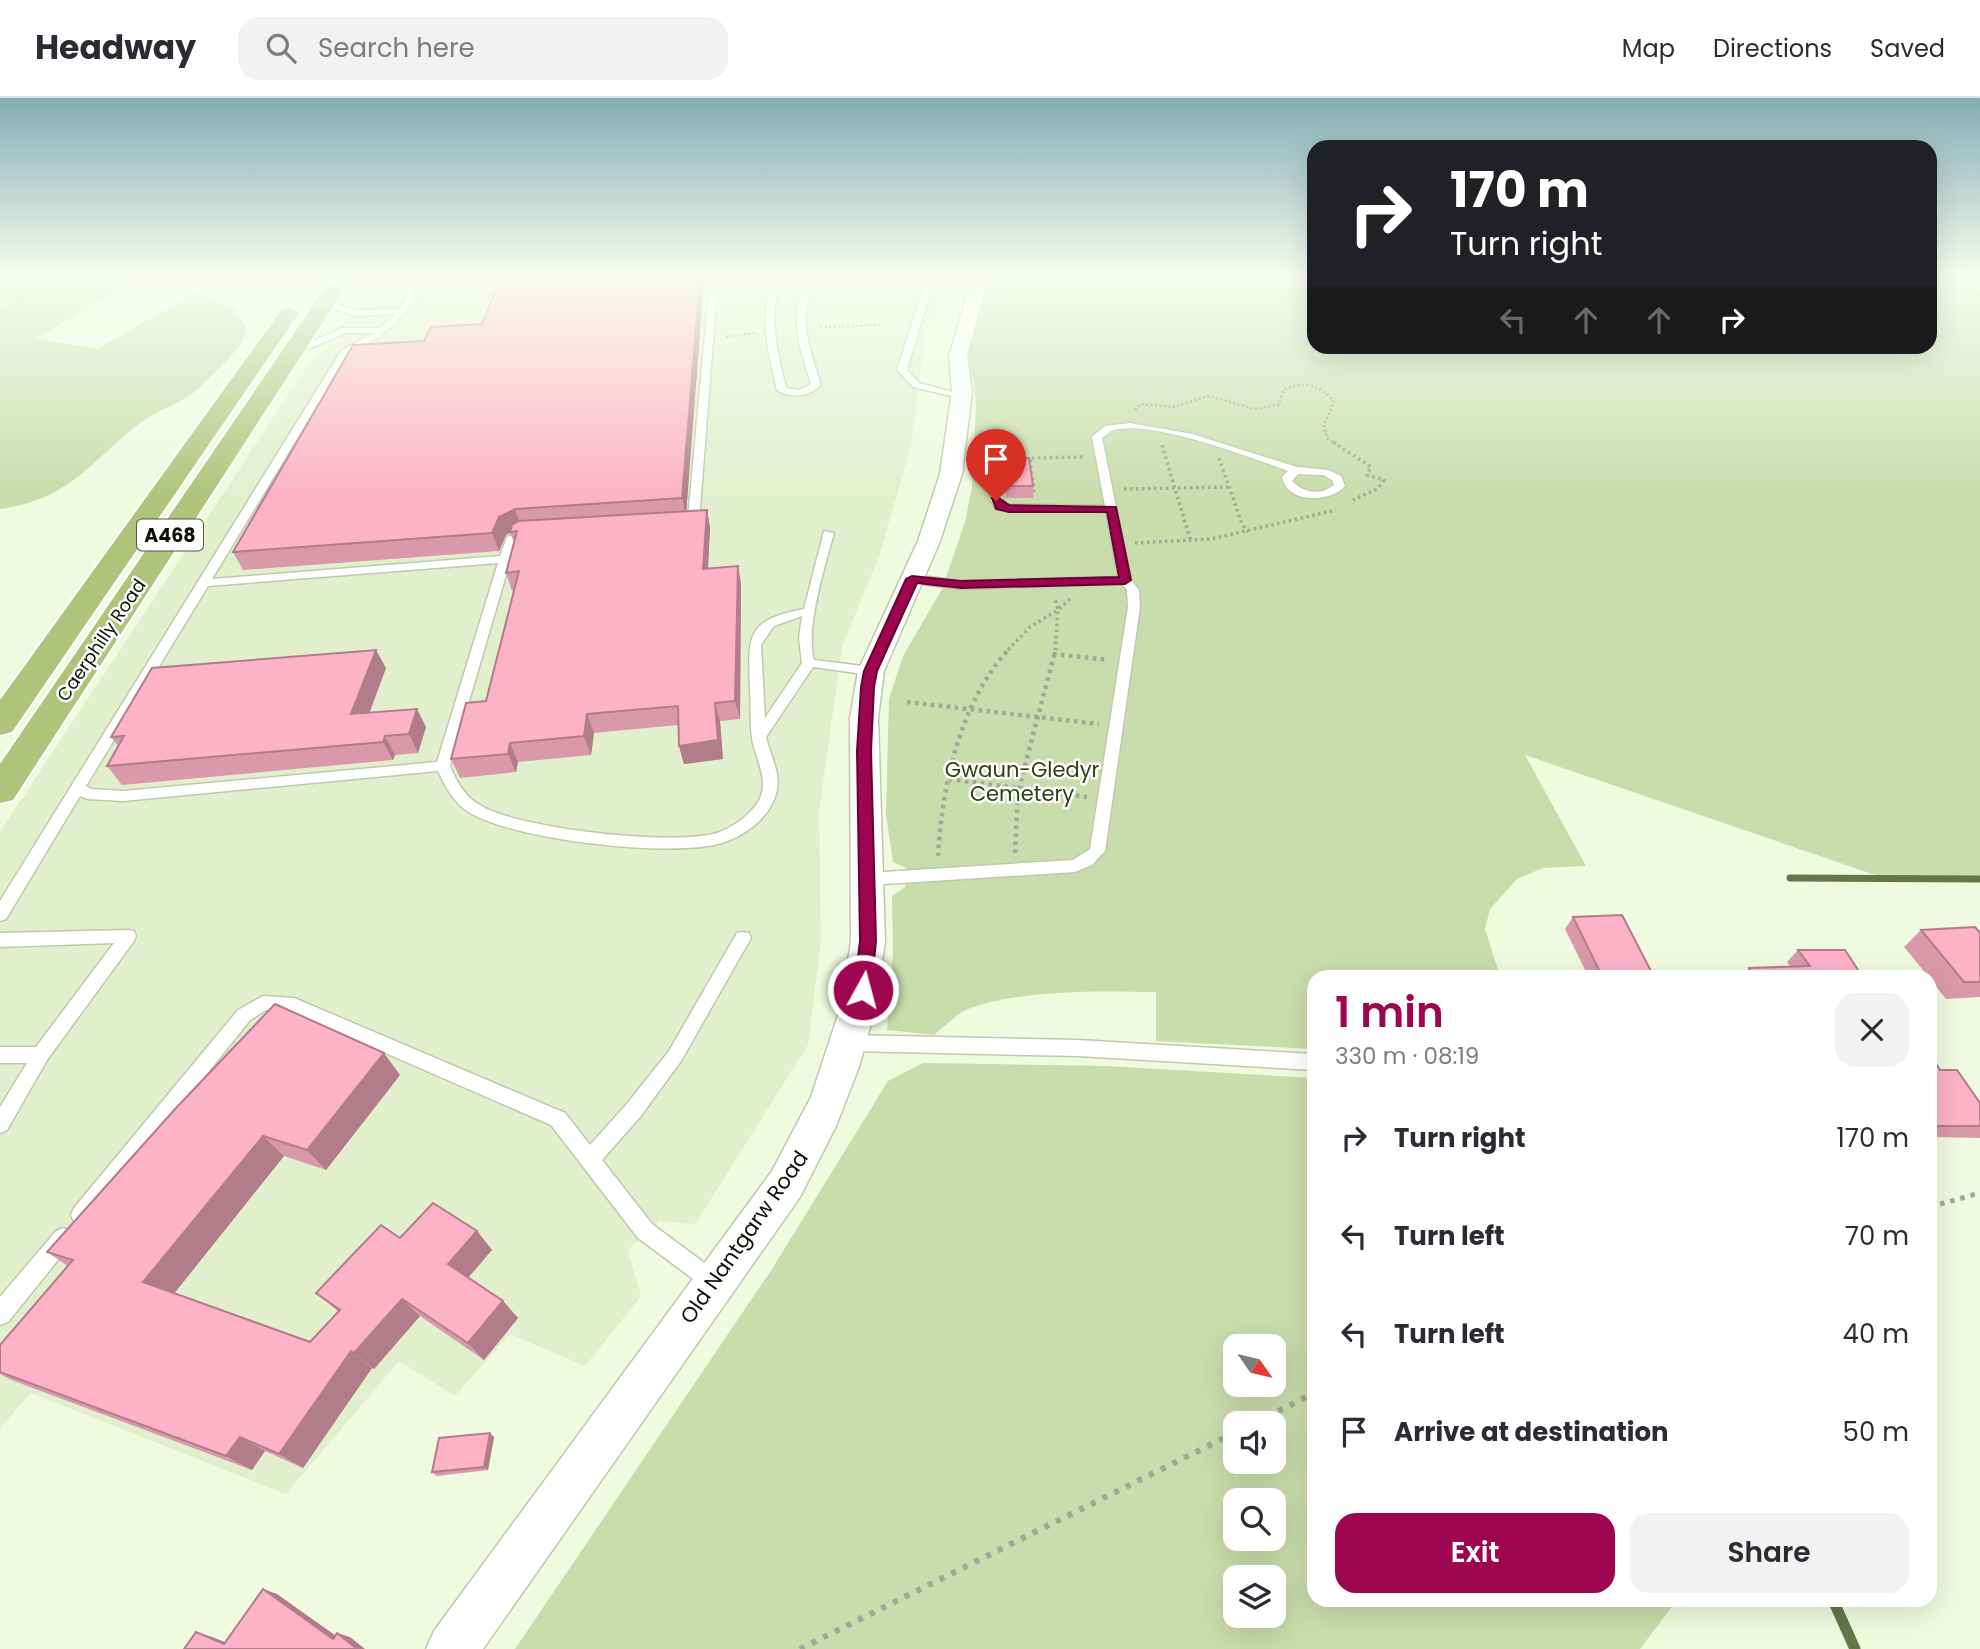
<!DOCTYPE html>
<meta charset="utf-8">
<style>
body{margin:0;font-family:Poppins,sans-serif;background:#f2f2f3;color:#2b2b33;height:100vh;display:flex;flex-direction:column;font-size:26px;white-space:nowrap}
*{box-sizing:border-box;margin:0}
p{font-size:23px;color:#7c7c81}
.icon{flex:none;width:38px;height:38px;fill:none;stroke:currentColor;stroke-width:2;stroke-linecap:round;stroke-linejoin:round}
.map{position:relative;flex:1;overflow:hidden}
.drawer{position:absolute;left:1307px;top:872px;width:630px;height:637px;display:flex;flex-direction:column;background:#fff;border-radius:21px;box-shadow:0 7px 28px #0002}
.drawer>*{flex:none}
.banner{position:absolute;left:1307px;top:42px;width:630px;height:214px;border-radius:21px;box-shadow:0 7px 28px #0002;background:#202124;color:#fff;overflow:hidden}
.needle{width:46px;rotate:124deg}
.buttons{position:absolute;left:1223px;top:1236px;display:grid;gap:14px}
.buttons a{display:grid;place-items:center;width:63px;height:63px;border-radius:14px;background:#fff;box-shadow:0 7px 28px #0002;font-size:35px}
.pin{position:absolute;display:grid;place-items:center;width:60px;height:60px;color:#fff;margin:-72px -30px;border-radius:50% 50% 50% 0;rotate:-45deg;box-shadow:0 0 7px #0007}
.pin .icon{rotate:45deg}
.me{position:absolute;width:77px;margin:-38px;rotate:7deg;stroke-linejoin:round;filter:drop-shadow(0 0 5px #0008)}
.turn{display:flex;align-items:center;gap:24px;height:147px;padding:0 28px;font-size:32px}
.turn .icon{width:91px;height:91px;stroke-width:2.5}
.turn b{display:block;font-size:49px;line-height:60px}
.lanes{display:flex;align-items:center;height:66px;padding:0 28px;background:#0003;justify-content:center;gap:35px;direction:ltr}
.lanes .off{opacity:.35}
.round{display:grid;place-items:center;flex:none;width:74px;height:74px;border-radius:21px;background:#f2f2f3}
.head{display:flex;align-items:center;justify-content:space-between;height:119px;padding:0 28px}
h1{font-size:42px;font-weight:600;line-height:52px;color:#9d054f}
.action{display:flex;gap:14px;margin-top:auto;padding:14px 28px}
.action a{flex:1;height:80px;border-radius:21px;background:#9d054f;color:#fff;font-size:28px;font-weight:600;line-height:80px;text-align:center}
.action a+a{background:#f2f2f3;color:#2b2b33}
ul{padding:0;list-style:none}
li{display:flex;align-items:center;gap:21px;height:98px;padding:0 28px}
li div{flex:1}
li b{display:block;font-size:26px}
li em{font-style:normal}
header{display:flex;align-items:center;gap:42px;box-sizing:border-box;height:98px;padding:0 35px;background:#fff;border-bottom:2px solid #e1e1e2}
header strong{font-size:33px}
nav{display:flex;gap:38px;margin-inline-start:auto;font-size:24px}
.search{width:490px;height:63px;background:#f2f2f3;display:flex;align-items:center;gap:18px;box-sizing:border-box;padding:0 24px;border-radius:21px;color:#7c7c81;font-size:26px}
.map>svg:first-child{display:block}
.built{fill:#e2efcc}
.green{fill:#c9dcab;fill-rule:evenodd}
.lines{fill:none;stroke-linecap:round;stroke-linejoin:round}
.stream-far1{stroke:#657747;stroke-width:7}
.stream{stroke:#657747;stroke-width:11}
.service-casing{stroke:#bec9ad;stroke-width:3}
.minor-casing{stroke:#bec9ad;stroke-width:3}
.primary-casing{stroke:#fff;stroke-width:4}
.path-far4{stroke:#a0a993;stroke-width:2.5;stroke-dasharray:2 2.5;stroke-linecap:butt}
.path-far3{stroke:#a0a993;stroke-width:3.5;stroke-dasharray:2.5 3.5;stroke-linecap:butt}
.path-far2{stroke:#a0a993;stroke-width:4.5;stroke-dasharray:3.5 4.5;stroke-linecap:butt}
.path-far1{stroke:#a0a993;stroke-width:5;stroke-dasharray:4.5 6;stroke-linecap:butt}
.path{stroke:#a0a993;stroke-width:6;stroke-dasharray:5 8;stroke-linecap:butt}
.service{fill:#fff;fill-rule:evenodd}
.minor{fill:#fff;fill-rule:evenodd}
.primary{fill:#afc47a;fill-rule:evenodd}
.wall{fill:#da99ab}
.shaded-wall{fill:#b17d8b}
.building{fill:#fdb2c7;stroke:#b17d8b;stroke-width:2}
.route{fill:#9d054f;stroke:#660333;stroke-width:2}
.labels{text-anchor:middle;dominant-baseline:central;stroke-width:5;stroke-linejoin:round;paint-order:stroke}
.far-street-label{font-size:18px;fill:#0b0f06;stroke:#fff}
.shield{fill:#fff;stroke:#545751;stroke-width:2}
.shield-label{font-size:19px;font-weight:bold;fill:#0b0f06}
.park-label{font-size:21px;fill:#303f10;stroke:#fff}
.street-label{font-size:21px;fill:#0b0f06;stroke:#fff}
</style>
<header>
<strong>Headway</strong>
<div class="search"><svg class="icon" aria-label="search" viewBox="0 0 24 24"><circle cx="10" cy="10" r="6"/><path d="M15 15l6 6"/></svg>Search here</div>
<nav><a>Map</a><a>Directions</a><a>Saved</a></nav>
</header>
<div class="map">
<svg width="1980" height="1551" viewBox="0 0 1980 1551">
<rect width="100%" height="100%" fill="#effade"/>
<path class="built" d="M358 181H949L926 235 911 348 879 458 842 549 819 714 821 843 808 947 695 1126 659 1123 628 1152 641 1198 585 1268 510 1236 455 1298 399 1263 286 1396 31 1295 0 1330V734L310 264 338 242 359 205Z"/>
<g class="green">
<path d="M0 181H138L36 240 97 251 194 195 234 210 247 230C245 235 244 241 241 246 237 253 199 291 192 296 174 308 153 314 136 328 88 367 67 402 0 411Z"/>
<path d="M988 181H1314V248H1930V181H1980V781L1884 780 1525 657 1586 768 1543 770 1517 781 1490 811 1485 831 1500 878H1314V951L1156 943V894C1099 893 1022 891 968 911 956 916 944 929 934 937L887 932 893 855 892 798 905 789 906 770 893 764 886 716 889 601 903 558 942 491 965 424 972 389 976 307 974 283 968 263 972 237Z"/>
<path d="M923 965 1106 968 1314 980V1502H1677L1640 1551H515L772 1171 888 983ZM1236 1248H1274V1286H1236ZM1236 1325H1274V1363H1236ZM1236 1402H1274V1440H1236ZM1236 1479H1274V1517H1236Z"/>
</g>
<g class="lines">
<path class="stream-far1" d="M1790 780 1980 781"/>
<path class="stream" d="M1833 1502 1855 1551"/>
<defs>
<g id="service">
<path d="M401 181H409L415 200C399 225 378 243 349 255L212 481 500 458 507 439 526 432H534V436L516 443 450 668C456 683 464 697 478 706 515 731 674 748 717 735 732 730 747 719 756 707 772 686 756 663 752 641 750 624 751 606 750 588 748 536 747 522 804 511L824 433 834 435C825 468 805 531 814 562L871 569 878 573 871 577 813 569 766 639C770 657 782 677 776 696 769 720 745 738 722 745 671 760 516 742 470 715 455 706 445 689 438 673L123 703 88 701 80 698 6 821 0 823V803L341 253 373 235H346L296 256 288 254 342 230H380L395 216 356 218 321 207 325 204 356 212 399 211 407 200ZM498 465 437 664 123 693 91 691 86 688 208 488ZM802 518 799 540 802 565 765 620 761 547 774 528Z"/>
<path d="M717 181H725L716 204 699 423C694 428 680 428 675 423L688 420 708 204Z"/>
<path d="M773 181H781C768 220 777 252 786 290L800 292 811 286C799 247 788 221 807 181H815C797 221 809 248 821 287 809 299 790 301 777 292 768 253 759 221 773 181Z"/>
<path d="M926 181H934L907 272 919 285 964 297V301L913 289 897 272Z"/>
<path d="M1130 325 1192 336 1297 369 1328 372 1341 378 1345 388C1330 405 1287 406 1282 379L1288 373C1253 360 1145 319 1111 333 1108 335 1105 338 1102 340L1131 482 1139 492 1140 509 1105 753 1092 767 1075 774 868 787 862 785 860 781 868 775 1073 762 1090 751 1128 509 1127 492 1122 486 961 491 912 485 906 481 912 477 961 483 1118 479 1106 414 996 411 991 403 990 333 995 330 1000 333 1003 406 1105 408 1092 339 1105 328ZM1298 376 1323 377 1332 382 1334 387C1320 398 1304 395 1292 383Z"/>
<path d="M128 832 134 833 136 838 134 843 47 962 7 1032 0 1035V1009L27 965H0V949H36L114 845 0 849V835Z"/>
<path d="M743 834 749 835 751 840 681 963 640 1019 602 1062 652 1126 722 1178 726 1185 722 1192 715 1195 708 1192 638 1140 551 1027 287 912H266L250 922 88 1124 81 1127 74 1124 71 1117 74 1110 238 912 263 898 294 900 565 1015 590 1047 626 1007 669 953 737 835Z"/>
<path d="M851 937 1078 942 1314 956V972L1078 958 851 953 845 950 842 945 845 940Z"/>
<path d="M63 1130 70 1133 73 1140 70 1147 8 1224 0 1227V1199L56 1133Z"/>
</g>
<path id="minor" d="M972 181H988L967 258 972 293 962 376 940 443 884 573 878 620 885 843 876 908 859 969 836 1028 800 1099 483 1551H426L434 1533 772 1073 811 999 841 908 851 843 850 620 858 573 918 443 940 376 952 293 949 258Z"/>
<g id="primary">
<path d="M331 181H351L13 702 0 705V666Z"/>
<path d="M289 209 299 215 12 634 0 637V602L282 211Z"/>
</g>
</defs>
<use href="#service" class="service-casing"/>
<use href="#minor" class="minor-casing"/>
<use href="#primary" class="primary-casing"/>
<g class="path-far4">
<path d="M1935 181 1980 197"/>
<path d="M0 213 58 181"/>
<path d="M820 229 882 227"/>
<path d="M726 239 755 235"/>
<path d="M1135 312 1141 306 1173 309 1209 298 1254 311 1278 307 1284 292C1302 282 1322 287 1334 304L1324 326 1327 340 1336 346"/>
</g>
<g class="path-far3">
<path d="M1333 344 1371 369 1367 377 1384 382 1377 391 1353 402"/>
<path d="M1162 347 1191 444"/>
<path d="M1219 360 1242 426 1248 434"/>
<path d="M1124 391 1228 389"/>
<path d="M1034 394 1030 360 1084 359"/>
<path d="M1135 445 1211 441 1336 412"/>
<path d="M1008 552 1030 529 1058 512 1055 500"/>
<path d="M1055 552 1058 512 1070 501"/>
</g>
<g class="path-far2">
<path d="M1053 556 1108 562"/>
<path d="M907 604 1099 626"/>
<path d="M949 681 1087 699"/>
<path d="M1015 755 1018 694 1056 550"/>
<path d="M938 758C942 688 960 603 1010 550"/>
</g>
<path class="path-far1" d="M1930 1109 1980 1095"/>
<g class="path">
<path d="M1255 1325 1314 1295"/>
<path d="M800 1551 1236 1334"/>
</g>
<use href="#service" class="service"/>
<use href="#minor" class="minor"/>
<use href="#primary" class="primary"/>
</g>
<g class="wall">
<path d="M500 181H704L686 414 707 412 710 430 708 470 741 486 740 621 720 623 723 661 684 666 679 648 678 627 594 635 591 657 518 664 516 674 460 680 451 661 486 603 514 493H512L506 475 514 444 510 435 506 437 499 453 243 472 233 454 424 243 482 226Z"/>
<path d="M1004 361 1033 388V400H1006Z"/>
<path d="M386 570 369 615 426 629 418 655 395 657 393 662 122 687 107 668 118 648 111 639Z"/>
<path d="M1573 819 1652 875 1649 878H1588L1565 831Z"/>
<path d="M1921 832 1980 835V899L1946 901 1930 881V878H1928L1904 849Z"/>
<path d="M1798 852 1862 878H1741L1749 870 1791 869 1787 864Z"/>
<path d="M1930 956 1940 972 1980 1005V1040L1930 1039Z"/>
<path d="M400 977 326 1072 284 1058 174 1195 310 1244 339 1214 316 1195 400 1140 477 1133 492 1152 468 1180 503 1203 518 1220 484 1262 420 1218 374 1271 372 1270 303 1370 265 1353 252 1372 14 1283 0 1276V1247L68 1168 47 1154 176 1010Z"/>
<path d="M494 1339 488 1372 437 1378 432 1374Z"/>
</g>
<g class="shaded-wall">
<path d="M700 181H704L686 418 682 400Z"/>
<path d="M515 411 521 429 510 434V435L506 437 499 453 492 435 499 419Z"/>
<path d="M707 412 710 430 707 489 703 471Z"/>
<path d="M738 468 741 486 740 621 735 603Z"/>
<path d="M376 552 386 570 362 635 351 616Z"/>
<path d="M715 605 720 623 723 661 684 666 679 648Z"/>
<path d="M417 611 426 629 418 655 409 636Z"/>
<path d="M587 616 594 635 591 657 584 638Z"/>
<path d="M385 638 395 657 393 662 383 644Z"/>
<path d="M510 645 518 664 516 674 508 656Z"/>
<path d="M384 955 400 977 326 1072 307 1052Z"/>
<path d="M263 1038 284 1058 169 1202 143 1184Z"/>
<path d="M477 1133 492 1152 464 1184 448 1166Z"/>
<path d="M402 1201 420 1218 374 1271 354 1255Z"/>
<path d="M503 1203 518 1220 484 1262 468 1245Z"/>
<path d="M351 1253 372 1270 303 1370 279 1356Z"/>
<path d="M490 1335 494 1339 488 1372 484 1369Z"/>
<path d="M240 1339 265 1353 252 1372 226 1358Z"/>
<path d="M263 1491 277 1496 346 1545 333 1541Z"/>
<path d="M196 1534 212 1539 240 1550 224 1546Z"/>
<path d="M337 1535 350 1539 365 1551H357Z"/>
</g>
<g class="building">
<path d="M500 181H700L682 400 515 411 499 419 492 435 233 454 353 247 424 243 431 229 482 226Z"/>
<path d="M1029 360 1033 388H1006L1004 361Z"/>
<path d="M707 412 703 471 738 468 735 603 715 605 718 642 679 648 678 608 587 616 584 638 510 645 508 656 451 661 466 605 486 603 519 473 506 475 517 433 510 434 512 427 519 423Z"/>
<path d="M376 552 351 616 417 611 409 636 385 638 383 644 107 668 124 638 111 639 152 570Z"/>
<path d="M1622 817 1652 875 1601 876 1573 819Z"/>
<path d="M1975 829 1980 835V884H1964L1921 832Z"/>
<path d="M1798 852H1845L1862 878H1754L1749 870 1810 868Z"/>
<path d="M275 906 384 955 307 1052 263 1038 143 1184 310 1244 340 1212 316 1195 381 1127 400 1140 433 1105 477 1133 448 1166 503 1203 468 1245 402 1201 354 1255 351 1253 279 1356 240 1339 226 1358 0 1274V1247L73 1162 47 1154 176 1010Z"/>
<path d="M1930 956 1940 972H1957L1980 1005V1028H1930Z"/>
<path d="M490 1335 484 1369 432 1374 439 1340Z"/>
<path d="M263 1491 333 1541 337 1535 357 1551H184L196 1534 224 1546Z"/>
</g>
<linearGradient id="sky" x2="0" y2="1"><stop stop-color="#83adb3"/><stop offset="0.45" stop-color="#f8fdf0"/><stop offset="1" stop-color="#f8fdf0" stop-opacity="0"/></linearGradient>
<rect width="1980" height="399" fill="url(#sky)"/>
<path class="route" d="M992 400H999L1009 407 1116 409 1131 482 1125 486 961 490 917 485 877 573 874 589 871 653 876 843 871 892 863 900 854 892 860 843 857 653 861 589 864 573 906 481 912 478 961 483 1119 479 1107 414H1009L996 411Z"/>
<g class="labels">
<g class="far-street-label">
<text transform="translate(101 542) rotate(-56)">Caerphilly Road</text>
</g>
<rect class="shield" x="137" y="421.5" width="66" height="31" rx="5"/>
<g class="shield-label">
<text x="170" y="437">A468</text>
</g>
<g class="park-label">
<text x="1022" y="671">Gwaun-Gledyr<tspan x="1022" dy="24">Cemetery</tspan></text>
</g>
<g class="street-label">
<text transform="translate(744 1139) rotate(-55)">Old Nantgarw Road</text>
</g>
</g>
</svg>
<div class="buttons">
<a><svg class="needle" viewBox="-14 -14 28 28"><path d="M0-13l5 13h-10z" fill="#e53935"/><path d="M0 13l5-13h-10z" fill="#7c7c81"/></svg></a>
<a><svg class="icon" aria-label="sound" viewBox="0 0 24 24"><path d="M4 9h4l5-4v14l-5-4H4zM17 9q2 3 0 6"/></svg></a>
<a><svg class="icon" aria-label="search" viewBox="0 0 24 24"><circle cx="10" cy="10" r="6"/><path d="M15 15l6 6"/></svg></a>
<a><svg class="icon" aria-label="layers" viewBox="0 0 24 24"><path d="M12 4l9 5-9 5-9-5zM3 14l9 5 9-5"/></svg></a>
</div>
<div class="pin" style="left:996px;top:403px;background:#d93025"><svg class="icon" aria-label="arrive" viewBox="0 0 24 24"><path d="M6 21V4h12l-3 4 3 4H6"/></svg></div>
<svg class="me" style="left:863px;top:892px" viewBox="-20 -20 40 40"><circle r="17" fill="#9d054f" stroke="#fff" stroke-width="3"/><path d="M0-11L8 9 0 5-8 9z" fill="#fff"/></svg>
<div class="banner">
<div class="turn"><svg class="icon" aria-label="right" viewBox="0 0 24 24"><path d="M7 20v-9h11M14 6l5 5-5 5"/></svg><div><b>170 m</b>Turn right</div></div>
<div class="lanes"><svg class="icon off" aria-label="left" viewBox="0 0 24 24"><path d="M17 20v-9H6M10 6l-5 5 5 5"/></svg><svg class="icon off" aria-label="ahead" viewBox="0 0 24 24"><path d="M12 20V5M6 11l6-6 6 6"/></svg><svg class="icon off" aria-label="ahead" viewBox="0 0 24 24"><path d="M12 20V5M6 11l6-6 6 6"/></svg><svg class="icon" aria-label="right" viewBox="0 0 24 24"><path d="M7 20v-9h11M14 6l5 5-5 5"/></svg></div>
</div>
<section class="drawer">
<div class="head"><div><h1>1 min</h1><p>330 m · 08:19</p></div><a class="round"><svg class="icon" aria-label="close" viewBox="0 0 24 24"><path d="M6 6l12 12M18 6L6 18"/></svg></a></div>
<ul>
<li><svg class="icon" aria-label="right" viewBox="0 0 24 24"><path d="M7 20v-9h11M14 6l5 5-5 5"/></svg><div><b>Turn right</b></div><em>170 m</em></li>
<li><svg class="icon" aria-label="left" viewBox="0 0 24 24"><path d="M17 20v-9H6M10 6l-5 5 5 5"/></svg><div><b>Turn left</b></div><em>70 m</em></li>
<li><svg class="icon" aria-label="left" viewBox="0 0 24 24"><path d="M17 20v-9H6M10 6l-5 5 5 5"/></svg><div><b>Turn left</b></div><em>40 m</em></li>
<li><svg class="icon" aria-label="arrive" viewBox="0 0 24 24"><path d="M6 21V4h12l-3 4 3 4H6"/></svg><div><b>Arrive at destination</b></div><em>50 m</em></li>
</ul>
<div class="action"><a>Exit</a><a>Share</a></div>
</section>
</div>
